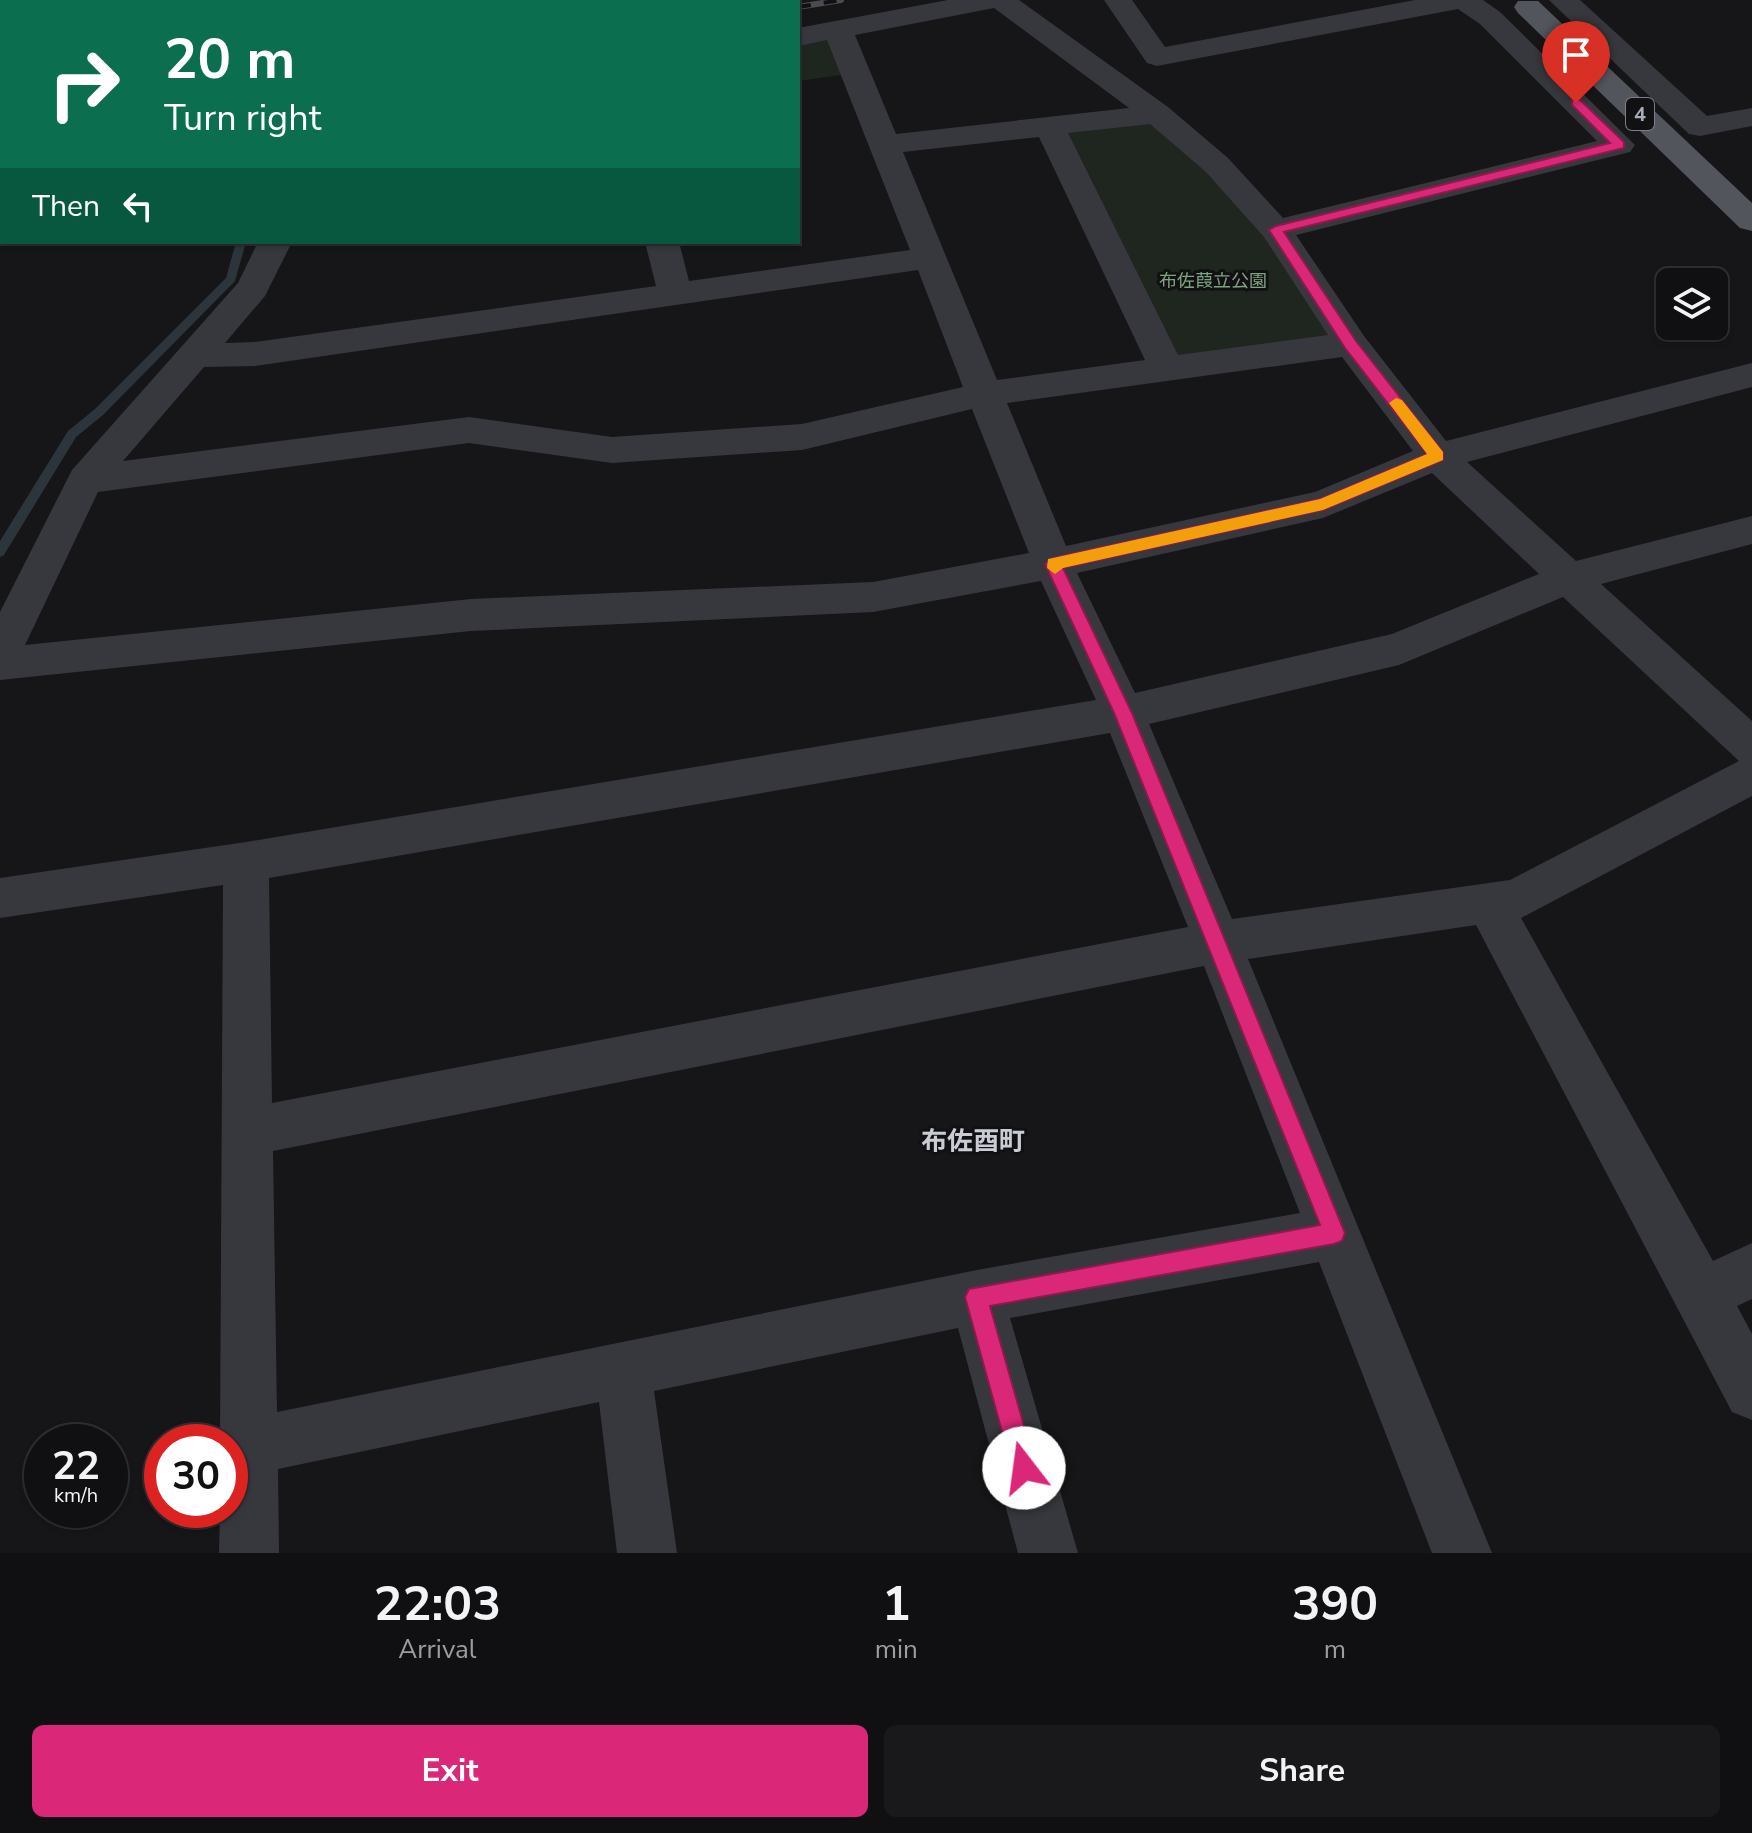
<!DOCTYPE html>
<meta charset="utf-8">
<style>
body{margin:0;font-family:"Nunito Sans","Noto Sans JP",sans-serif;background:#19191b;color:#f1f3f6;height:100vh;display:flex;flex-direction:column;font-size:30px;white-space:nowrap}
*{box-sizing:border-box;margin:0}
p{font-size:26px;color:#9c9d9f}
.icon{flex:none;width:44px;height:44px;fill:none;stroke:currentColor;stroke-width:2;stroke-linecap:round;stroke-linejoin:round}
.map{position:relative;height:1553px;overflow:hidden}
.panel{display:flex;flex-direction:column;background:#101012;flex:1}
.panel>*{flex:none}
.hud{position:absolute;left:0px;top:0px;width:800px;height:244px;box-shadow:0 2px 6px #0004,0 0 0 2px #303032;background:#0b6e4f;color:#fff;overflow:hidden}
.tools{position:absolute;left:1656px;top:268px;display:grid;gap:16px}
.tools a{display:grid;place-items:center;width:72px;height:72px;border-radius:12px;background:#101012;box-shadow:0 2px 6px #0004,0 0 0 2px #303032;font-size:40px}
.speed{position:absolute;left:24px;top:1424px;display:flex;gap:16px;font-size:40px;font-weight:700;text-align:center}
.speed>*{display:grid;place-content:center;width:104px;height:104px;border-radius:50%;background:#101012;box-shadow:0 2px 6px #0004,0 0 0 2px #303032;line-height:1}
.speed small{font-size:20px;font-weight:400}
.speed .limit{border:12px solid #d22;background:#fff;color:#111}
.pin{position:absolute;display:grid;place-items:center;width:68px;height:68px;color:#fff;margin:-82px -34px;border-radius:50% 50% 50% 0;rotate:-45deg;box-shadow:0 0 8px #0007}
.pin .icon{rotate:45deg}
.me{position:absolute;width:88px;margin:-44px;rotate:345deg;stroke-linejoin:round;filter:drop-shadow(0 0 6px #0008)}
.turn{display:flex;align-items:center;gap:28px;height:168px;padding:0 32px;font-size:36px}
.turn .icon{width:104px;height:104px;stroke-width:2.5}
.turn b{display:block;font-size:56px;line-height:68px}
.then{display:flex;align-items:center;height:76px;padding:0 32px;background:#0003;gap:16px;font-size:30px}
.eta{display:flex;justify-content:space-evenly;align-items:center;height:136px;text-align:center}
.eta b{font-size:48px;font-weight:700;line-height:56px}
.cta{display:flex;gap:16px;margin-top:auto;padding:16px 32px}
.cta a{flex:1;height:92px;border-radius:12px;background:#db2777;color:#fff;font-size:32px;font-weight:700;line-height:92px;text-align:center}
.cta a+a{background:#19191b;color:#f1f3f6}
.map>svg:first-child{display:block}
.green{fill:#1e261f}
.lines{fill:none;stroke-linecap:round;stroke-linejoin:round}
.stream{fill:#2c353c;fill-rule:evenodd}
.minor{fill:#37383d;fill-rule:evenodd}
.major{fill:#53555c;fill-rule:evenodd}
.rail-casing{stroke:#4a4c52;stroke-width:6}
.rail{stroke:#111113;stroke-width:4;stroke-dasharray:13;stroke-linecap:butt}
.route{fill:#db2777;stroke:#8e194d;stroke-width:2}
.slow{fill:#f59e0b}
.labels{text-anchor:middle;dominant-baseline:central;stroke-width:6;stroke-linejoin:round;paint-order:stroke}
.far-park-label{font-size:18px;fill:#7fa381;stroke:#111113}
.shield{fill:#111113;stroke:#7b7e86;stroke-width:2}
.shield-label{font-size:20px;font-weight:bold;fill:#a8adb8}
.quarter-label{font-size:26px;font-weight:bold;fill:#c9ccd4;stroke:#111113}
</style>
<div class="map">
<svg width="1752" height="1553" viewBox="0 0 1752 1553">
<rect width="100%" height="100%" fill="#161618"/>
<g class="green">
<path d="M833 38 841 75 798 81V39Z"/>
<path d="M1157 114 1217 165 1351 344 1167 369 1049 126Z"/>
</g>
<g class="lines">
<g class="stream">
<path d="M318 0H328L327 2H317Z"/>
<path d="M236 242H246L235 281 103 415 76 437 4 555 0 557V541L68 431 95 409 226 278Z"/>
</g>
<g class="minor">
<rect x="358" y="0" width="28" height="2"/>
<path d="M948 0H1019L1168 107 1228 158 1283 218 1597 141 1480 24 1458 9 1157 66 1147 63 1104 0H1132L1165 47 1415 0H1483L1500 12 1635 145 1630 152 1296 235 1364 336 1446 441 1752 363V387L1467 462 1576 561 1752 516V544L1601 584 1752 721V796L1521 918 1713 1261 1752 1243V1299L1737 1306 1752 1334V1420L1732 1412 1476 925 1248 959 1492 1553H1432L1319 1262 1010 1318 1078 1553H1018L958 1328 654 1391 677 1553H617L599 1402 278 1469 279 1553H219L220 1510H230V1442H220L223 885 0 918V878L246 842 1096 700 1041 581 873 612 471 631 0 680V612L72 470 238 283 258 242H292L265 296 225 343 255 342 656 286 645 242H679L689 281 910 250 827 40 798 46V28ZM994 8 1129 108 896 134 855 35ZM1150 124 1206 172 1264 237 1328 335 1178 355 1068 133ZM1039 137 1145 360 997 380 903 152ZM918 270 963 387 802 424 612 437 469 417 123 461 204 367 255 366ZM1342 357 1413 451 1315 492 1066 546 1007 403ZM972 409 1029 553 873 582 471 599 25 645 98 492 469 443 612 463 802 450ZM1432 473 1539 574 1392 634 1135 693 1077 573 1323 518ZM1563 597 1739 761 1510 880 1232 919 1149 724 1399 665ZM1110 733 1188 927 272 1103 269 878ZM1204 966 1300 1213 977 1270 277 1412 273 1151Z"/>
<path d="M1549 0H1580L1707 116 1752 108V126L1700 136 1689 134Z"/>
</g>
<path class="major" d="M1518 1H1538L1752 203V231L1740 228 1518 13 1514 7Z"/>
<defs>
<path id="rail" d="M798 7 841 0"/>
</defs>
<use href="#rail" class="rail-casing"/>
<use href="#rail" class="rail"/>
</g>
<path class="route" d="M1572 100H1580L1624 142V148L1284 232 1356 341 1443 452V460L1323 510 1063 568 1132 713 1345 1233 1342 1241 1334 1244 990 1306 1036 1468 1032 1476 1024 1480 1016 1476 1012 1468 965 1297 969 1289 1320 1225 1114 713 1045 564 1053 558 1320 499 1427 454 1345 348 1269 230 1276 226 1610 143 1572 105Z"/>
<path class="slow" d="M1396 398 1402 400 1443 452V460L1323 510 1063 568 1055 574 1047 568 1048 559 1053 558 1320 499 1427 454 1389 403Z"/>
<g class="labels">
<g class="far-park-label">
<text x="1213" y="281">布佐葭立公園</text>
</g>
<rect class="shield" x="1626" y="98" width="28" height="32" rx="6"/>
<g class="shield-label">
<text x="1640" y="114">4</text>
</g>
<g class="quarter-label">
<text x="973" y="1141">布佐酉町</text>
</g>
</g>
</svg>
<div class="tools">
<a><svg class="icon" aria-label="layers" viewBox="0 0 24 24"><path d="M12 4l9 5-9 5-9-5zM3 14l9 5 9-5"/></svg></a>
</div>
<div class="speed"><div>22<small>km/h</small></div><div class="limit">30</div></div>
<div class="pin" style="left:1576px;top:103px;background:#d93025"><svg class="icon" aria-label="arrive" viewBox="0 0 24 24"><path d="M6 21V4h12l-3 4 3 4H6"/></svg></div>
<svg class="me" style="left:1024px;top:1468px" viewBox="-20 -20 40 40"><circle r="19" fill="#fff"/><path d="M0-13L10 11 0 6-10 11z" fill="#db2777"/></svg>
<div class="hud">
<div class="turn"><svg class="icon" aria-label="right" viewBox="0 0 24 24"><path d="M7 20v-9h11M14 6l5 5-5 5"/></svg><div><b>20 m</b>Turn right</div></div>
<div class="then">Then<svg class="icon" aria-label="left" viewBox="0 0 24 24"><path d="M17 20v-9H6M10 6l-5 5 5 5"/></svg></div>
</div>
</div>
<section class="panel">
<div class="eta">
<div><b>22:03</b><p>Arrival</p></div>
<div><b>1</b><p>min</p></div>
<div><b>390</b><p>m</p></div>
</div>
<div class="cta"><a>Exit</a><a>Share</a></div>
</section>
